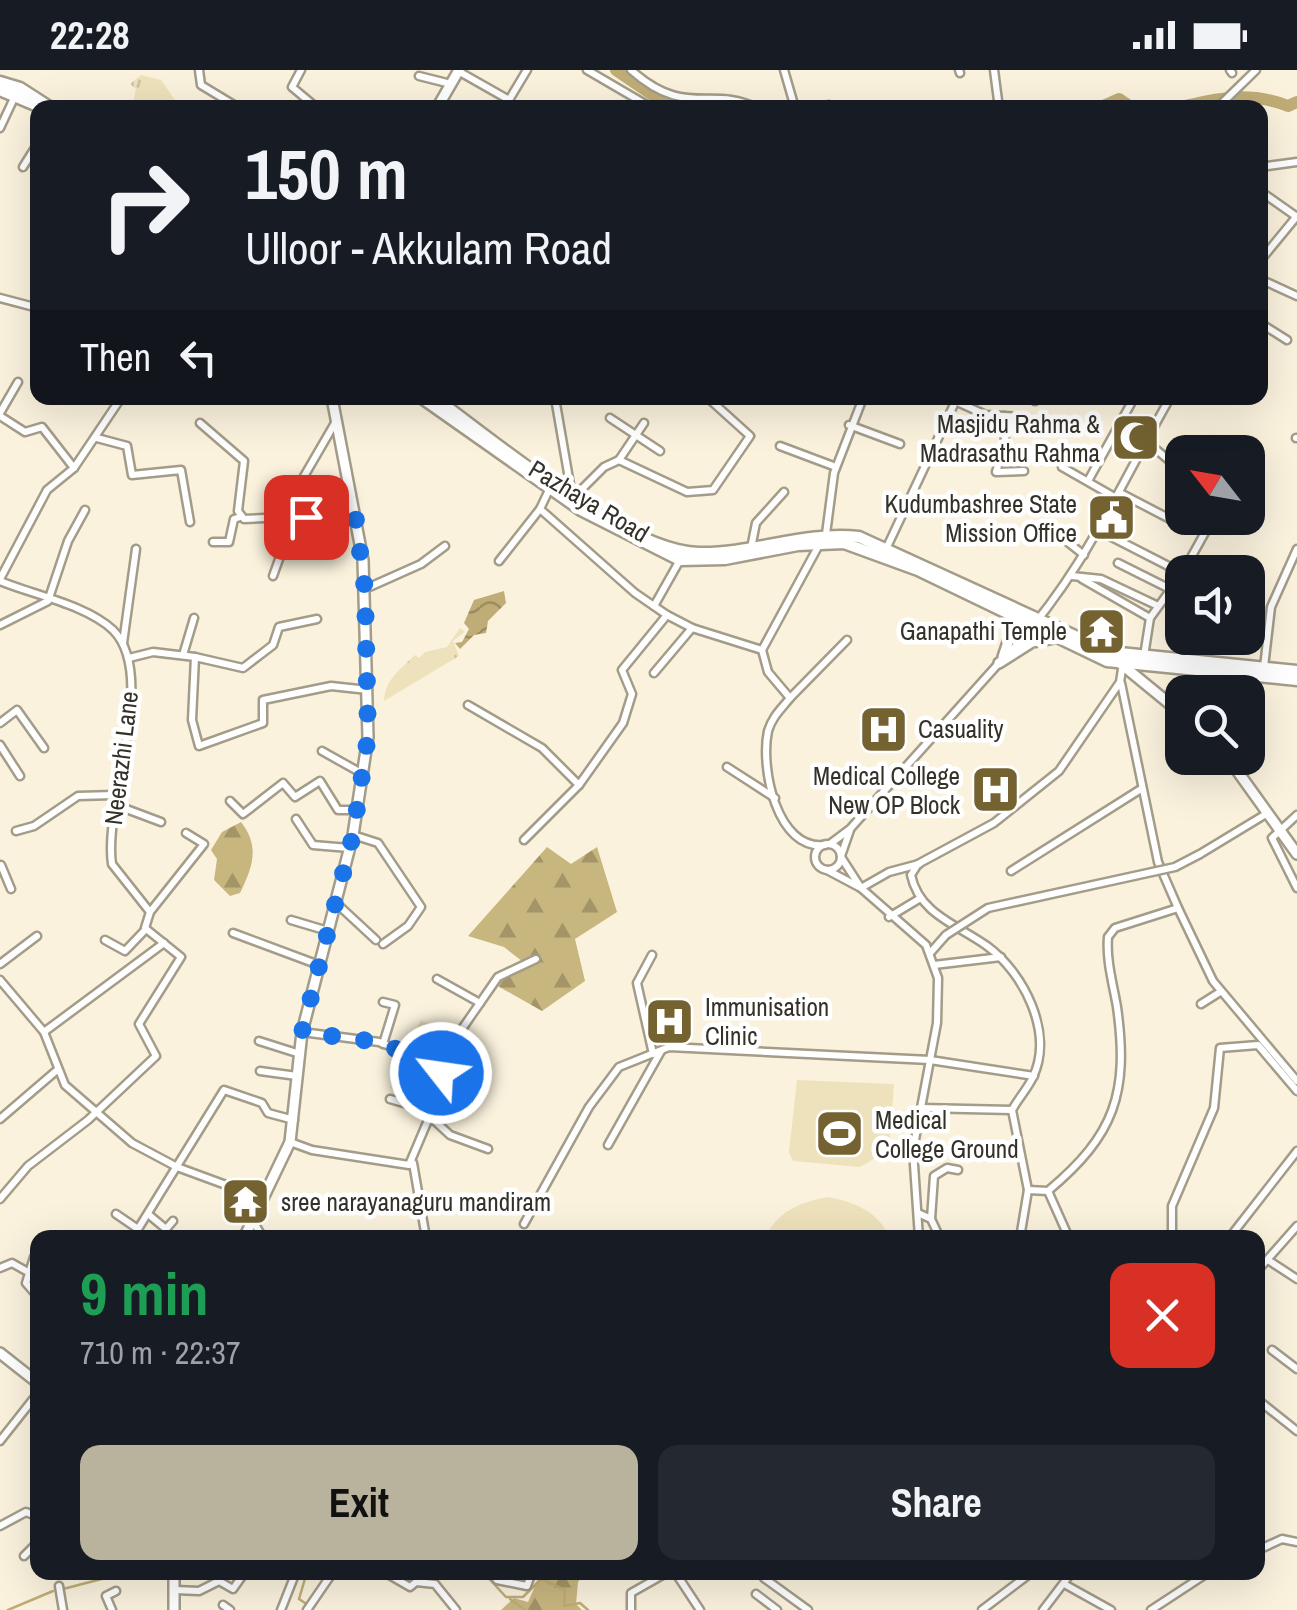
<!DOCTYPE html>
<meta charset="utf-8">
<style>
body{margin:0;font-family:"Archivo Narrow",sans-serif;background:#242831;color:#f1f3f6;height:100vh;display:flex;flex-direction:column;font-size:38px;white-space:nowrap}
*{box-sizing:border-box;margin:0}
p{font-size:32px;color:#9ea1a6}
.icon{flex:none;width:55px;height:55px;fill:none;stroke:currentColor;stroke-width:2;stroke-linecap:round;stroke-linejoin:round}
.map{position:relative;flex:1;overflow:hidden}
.side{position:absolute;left:30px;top:1160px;width:1235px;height:350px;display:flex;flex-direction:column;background:#171b24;border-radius:20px;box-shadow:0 10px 40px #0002}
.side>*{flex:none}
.guide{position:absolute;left:30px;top:30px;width:1238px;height:305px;border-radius:20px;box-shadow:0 10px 40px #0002;background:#171b24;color:#f1f3f6;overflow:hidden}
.needle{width:65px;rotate:301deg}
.controls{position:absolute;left:1165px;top:365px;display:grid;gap:20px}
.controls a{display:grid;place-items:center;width:100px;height:100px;border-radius:20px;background:#171b24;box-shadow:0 10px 40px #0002;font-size:50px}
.pin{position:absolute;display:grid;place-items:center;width:85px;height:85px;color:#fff;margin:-42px;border-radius:20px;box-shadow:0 5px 15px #0006}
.me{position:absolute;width:110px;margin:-55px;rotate:300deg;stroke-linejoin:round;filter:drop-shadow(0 0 8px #0008)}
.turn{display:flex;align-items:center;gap:35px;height:210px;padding:0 50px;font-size:45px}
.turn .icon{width:130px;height:130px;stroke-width:2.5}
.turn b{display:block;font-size:70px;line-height:85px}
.then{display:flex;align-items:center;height:95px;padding:0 50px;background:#0003;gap:20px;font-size:38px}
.round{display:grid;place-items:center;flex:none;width:105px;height:105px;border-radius:20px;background:#242831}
.overview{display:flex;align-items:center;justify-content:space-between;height:170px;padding:0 50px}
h1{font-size:60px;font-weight:700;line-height:75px;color:#1e9e55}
.button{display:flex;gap:20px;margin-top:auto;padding:20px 50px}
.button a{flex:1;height:115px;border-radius:20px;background:#b9b29d;color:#111;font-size:40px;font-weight:700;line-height:115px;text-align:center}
.button a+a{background:#242831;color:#f1f3f6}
.status{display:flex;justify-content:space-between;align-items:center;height:70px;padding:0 50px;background:#171b24;direction:ltr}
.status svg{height:28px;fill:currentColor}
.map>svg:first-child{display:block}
.grass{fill:url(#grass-tufts)}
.forest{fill:url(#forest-firs)}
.pitch{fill:#eee2bc}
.water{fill:url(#water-waves)}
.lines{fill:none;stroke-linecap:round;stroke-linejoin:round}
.stream{stroke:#bfac76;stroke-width:2.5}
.river{stroke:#bfac76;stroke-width:12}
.street-casing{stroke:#a39c88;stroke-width:11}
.secondary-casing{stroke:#a39c88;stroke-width:14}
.primary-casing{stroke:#a39c88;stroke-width:15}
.street{stroke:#fff;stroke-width:6}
.secondary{stroke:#fff;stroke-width:9}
.primary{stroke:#fff;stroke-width:10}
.street-bridge-casing{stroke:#a39c88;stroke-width:11;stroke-linecap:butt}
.street-bridge{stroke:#fff;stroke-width:6}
.route{stroke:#1a73e8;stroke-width:18;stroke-dasharray:0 32.4}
.labels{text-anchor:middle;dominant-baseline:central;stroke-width:9;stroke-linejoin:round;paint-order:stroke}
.poi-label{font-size:25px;fill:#333128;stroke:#fff;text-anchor:end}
.street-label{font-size:25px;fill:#333128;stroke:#fff}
</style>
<div class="status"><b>22:28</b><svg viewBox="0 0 49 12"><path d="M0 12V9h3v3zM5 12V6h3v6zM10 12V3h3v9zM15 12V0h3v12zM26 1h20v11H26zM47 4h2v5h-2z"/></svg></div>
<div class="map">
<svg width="1297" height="1540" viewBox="0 0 1297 1540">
<defs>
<pattern id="grass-tufts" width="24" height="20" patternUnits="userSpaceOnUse" patternTransform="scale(2.5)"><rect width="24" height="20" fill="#eee2bc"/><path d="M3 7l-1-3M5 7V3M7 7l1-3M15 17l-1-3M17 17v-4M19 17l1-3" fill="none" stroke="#cdc2a2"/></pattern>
<pattern id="forest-firs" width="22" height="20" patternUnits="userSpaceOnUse" patternTransform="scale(2.5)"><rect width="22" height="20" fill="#c8b67f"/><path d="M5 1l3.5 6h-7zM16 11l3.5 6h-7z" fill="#a39568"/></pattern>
<pattern id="water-waves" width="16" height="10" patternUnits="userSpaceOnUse" patternTransform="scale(2.5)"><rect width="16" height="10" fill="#bfac76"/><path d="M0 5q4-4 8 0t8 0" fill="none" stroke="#9c8d61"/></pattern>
</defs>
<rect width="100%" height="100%" fill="#faf2dd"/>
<g class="grass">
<path d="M141 5 161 10 180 37H132L136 19 130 14Z"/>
<path d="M460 558 465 562 453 571 459 586 384 631C385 610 400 599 415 585L419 588 425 582 447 577Z"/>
<path d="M421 950 454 966 443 994 406 978Z"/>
<path d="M402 987 438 1002 428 1033 390 1018Z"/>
</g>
<g class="forest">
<path d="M241 752C260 776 253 797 240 823L230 826 214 810 217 789 211 780 222 762Z"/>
<path d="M547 777 571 794 597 777 617 842 575 869 585 911 542 941 496 915 527 895 504 877 468 866Z"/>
<path d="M541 1503H585L578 1512 576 1534 582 1540H501L514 1528 528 1532Z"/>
</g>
<g class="pitch">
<path d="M797 1010 894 1014 889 1080 860 1097 793 1091 789 1082Z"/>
<path d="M828 1127C854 1132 878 1141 889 1167H766C777 1141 801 1132 828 1127Z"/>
</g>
<path class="water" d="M504 521 506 533 488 551 486 563 474 565 460 579 455 573 462 572 469 559 464 553 474 530Z"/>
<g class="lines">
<g class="stream">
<path d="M307 1502 299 1529 308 1535"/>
<path d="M483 1502 506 1527H523L541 1509 565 1520 564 1536 580 1533 588 1540"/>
<path d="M63 1519 117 1505"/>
<path d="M510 1529 525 1540"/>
<path d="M8 1540 53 1521"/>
</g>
<g class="river">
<path d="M616 0 672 38"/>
<path d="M1099 38 1119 29 1132 38"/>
<path d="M1177 38C1216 28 1250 21 1288 36L1297 32"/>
</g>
<defs>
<g id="street">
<path d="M199 0 201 15 239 38"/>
<path d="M301 0 292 17 317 38"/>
<path d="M587 0 652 38"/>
<path d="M631 0C686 49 711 15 757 38"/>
<path d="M784 0 795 38"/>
<path d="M959 0 960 3"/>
<path d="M994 0 999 38"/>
<path d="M1230 0 1232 3"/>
<path d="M458 1 509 30 527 0"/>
<path d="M419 6 451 14"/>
<path d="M821 38 829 35"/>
<path d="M1217 38 1256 0"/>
<path d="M0 58 15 26"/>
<path d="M23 97 38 73"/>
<path d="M1260 97 1297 92"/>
<path d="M1260 121 1297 147"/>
<path d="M1260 191 1297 146"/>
<path d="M1260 209 1297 226"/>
<path d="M0 228 38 238"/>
<path d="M1260 253 1287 270"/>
<path d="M555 328 572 426"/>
<path d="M955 331 986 345 1025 347"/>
<path d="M1035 331V328"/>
<path d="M0 343 18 312"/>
<path d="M0 346 25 362 42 357 74 398"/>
<path d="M1004 346 1005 373 996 402 1024 401"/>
<path d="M610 348 660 381"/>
<path d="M200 353 244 391 238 441 244 449 328 445 352 435"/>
<path d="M849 355 900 374"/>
<path d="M97 368 127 376 132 405 181 400 190 452"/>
<path d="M1296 368H1297"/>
<path d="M1147 372 1182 401"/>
<path d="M780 376 836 397"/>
<path d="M619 390 644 353"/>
<path d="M1062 397 1118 429"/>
<path d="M1088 411 1134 328"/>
<path d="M299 415 335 353"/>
<path d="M1120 423 1174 451"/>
<path d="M571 430 604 397 619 390 687 422 713 420 750 366 708 328"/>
<path d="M1100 461 1182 503"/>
<path d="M1055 462 1084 485"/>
<path d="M826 464 834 403 863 328"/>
<path d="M213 472H229L234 449 240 447"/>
<path d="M819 475 762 580 768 602 790 628C782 638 772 647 768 661 760 698 777 781 825 775"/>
<path d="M887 477 957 328"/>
<path d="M751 478 756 453 784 422"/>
<path d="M499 491 540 439"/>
<path d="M1118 493 1172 520"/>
<path d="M1183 502 1213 448"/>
<path d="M273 506 283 478V449"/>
<path d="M1072 506 1101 509 1156 535"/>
<path d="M0 509 47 420 74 398 121 328"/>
<path d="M1082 509 1150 548"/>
<path d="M0 511C34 525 87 535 113 560 159 606 103 733 112 794L150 842 145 858 181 887 139 954 156 986 88 1050 28 1096 0 1129"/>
<path d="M365 519 421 494 445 476"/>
<path d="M654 536 680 490"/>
<path d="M667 545 692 558 762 580"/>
<path d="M0 555 48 531 68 471 85 440"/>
<path d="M123 573 136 479"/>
<path d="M1008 584C1081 508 1119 417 1170 328"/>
<path d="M183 585 194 548"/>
<path d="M1144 586 1150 548 1182 504"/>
<path d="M195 587 243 598 273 575 279 557 317 549"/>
<path d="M129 588 153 582 195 587 192 650 199 676 263 653V630L331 616 368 620"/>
<path d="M1264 597 1271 537 1297 479"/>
<path d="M654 603 692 558"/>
<path d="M1121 613 1158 792 1178 838 1213 911 1297 1011"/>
<path d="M790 628 847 570"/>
<path d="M468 635 542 678 579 715 623 653 632 624 622 600 667 545 635 523 540 439 549 420"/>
<path d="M0 653 17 640 44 678"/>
<path d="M0 675 20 706"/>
<path d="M322 681 363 704"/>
<path d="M727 697 775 728"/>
<path d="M230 731 243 744 283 713 295 727 320 711 338 740H355"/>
<path d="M113 734 161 752"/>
<path d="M1297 745 1272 768 1297 818"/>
<path d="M296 749 313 775 349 778"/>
<path d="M16 761 34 756 78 726 114 725"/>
<path d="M353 765 378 773 421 837 408 856 383 874"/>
<path d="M524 770 579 715"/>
<path d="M830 774 850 759 999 593"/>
<circle cx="828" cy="787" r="13"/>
<path d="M1200 784 1266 744"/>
<path d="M841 786 850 760"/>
<path d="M841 787 861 818 926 875 938 908 937 953 913 1080 919 1168"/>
<path d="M1 795 11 819"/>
<path d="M827 800 859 817"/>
<path d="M1011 801 1141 719"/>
<path d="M861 818 889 802 919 794"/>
<path d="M335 832 376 870"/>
<path d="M150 842 204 774 186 763"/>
<path d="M889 847 919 829"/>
<path d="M291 850 328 861"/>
<path d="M233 863 319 895"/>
<path d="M105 870 125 881 146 859"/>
<path d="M931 882 946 865"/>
<path d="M652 885 637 913 653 984"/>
<path d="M0 894 37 866"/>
<path d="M934 895 1001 887"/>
<path d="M437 909 480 933"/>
<path d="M0 910 44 962 65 1015 132 1073 177 1097 226 1115 241 1130 263 1168"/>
<path d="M383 932 395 935 383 974"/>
<path d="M1201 934 1220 922"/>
<path d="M44 962 164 873"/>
<path d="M302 962 379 972 443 997"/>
<path d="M259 971 300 984"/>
<path d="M260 1001 297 1006"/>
<path d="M390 1029 421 1038 450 1065 488 1079"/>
<path d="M921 1038 1012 1040"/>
<path d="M0 1049 56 1001"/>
<path d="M290 1072 312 1080 409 1095 434 1036 443 997 462 959 498 907 536 889"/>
<path d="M608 1075 661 981"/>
<path d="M413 1093 426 1168"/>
<path d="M1028 1120 1048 1121C1115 1065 1129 1023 1117 937 1113 914 1106 890 1108 867L1115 858 1178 838"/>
<path d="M1048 1121 1069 1168"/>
<path d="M918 1143 931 1149 940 1168"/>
<path d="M116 1144 138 1159 133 1168"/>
<path d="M148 1144 166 1159 173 1151"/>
<path d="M931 1149 934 1106 947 1098 958 1100"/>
<path d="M524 1154 589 1037 619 997 669 977 930 990 1034 1006"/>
<path d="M138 1159 224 1020 262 1033 268 1043 294 1050"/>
<path d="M1230 1167 1297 1081"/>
<path d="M605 1168V1167"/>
<path d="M1020 1168 1028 1120 1012 1040C1018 1029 1028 1018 1033 1007 1054 963 1024 903 987 876 958 855 919 844 911 805L918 794 994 753 1059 701 1120 612 1122 599"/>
<path d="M1172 1168V1136L1214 1038 1220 978 1258 975 1297 1021"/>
<path d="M38 1189 34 1187 26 1213 38 1227"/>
<path d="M1268 1190 1297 1209"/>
<path d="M0 1198 12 1193 28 1202"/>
<path d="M1258 1200 1297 1156"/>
<path d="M1272 1280 1297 1299"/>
<path d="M1258 1330 1297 1361"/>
<path d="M0 1371 38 1323"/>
<path d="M0 1456 26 1442 38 1447"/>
<path d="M1258 1480 1282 1469 1297 1472"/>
<path d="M24 1486 38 1472"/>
<path d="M366 1502H369"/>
<path d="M384 1502 410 1517 416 1512 435 1514 456 1540"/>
<path d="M490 1502 497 1510 527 1516 532 1502"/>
<path d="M675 1502 700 1540"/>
<path d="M764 1508 808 1540"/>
<path d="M1066 1515 1111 1540"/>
<path d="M59 1516 63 1540"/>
<path d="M175 1520 199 1521 219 1511 233 1519 245 1502"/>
<path d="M756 1524 777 1540"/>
<path d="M223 1535 230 1540"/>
<path d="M112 1540 106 1526 116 1521"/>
<path d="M281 1540 296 1502"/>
<path d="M307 1540 333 1502"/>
<path d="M631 1540V1523L668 1502"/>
<path d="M982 1540 1032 1502"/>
<path d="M1043 1540 1072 1502"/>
<path d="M1151 1540 1209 1502"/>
</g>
<g id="secondary">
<path d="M437 38 459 0"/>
<path d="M1003 587 1014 554 1010 546"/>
<path d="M1115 589 1182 644"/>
<path d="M999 593 1032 572 1054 568"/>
<path d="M1228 688 1297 784"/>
<path d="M244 1168 290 1072 302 962 353 765 368 667 363 490 332 328"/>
<path d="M0 1283 38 1313"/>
<path d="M174 1540V1502"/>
</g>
<g id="primary">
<path d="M0 12 20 18 51 38"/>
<path d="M0 20 40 37"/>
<path d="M422 328 581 440 680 490 725 489 798 475 844 473 918 500 1107 591 1297 610"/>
<path d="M435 328C494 371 627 482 699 483 754 484 804 461 859 467L1110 582 1297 601"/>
</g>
</defs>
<use href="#street" class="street-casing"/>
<use href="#secondary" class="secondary-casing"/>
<use href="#primary" class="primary-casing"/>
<use href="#street" class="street"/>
<use href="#secondary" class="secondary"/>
<use href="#primary" class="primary"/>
<defs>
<path id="street-bridge" d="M946 865 988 838 1175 797 1200 784"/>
</defs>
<use href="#street-bridge" class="street-bridge-casing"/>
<use href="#street-bridge" class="street-bridge"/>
</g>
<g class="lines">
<path class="route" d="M306 447 328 445 354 435 365 520 368 666 353 765 302 962 378 972 442 997 441 1003"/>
</g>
<defs>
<symbol id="mosque-square" viewBox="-11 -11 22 22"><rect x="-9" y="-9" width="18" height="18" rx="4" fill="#746331" stroke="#fff"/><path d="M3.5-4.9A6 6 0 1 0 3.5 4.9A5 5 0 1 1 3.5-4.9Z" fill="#fff"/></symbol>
<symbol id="civic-square" viewBox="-11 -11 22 22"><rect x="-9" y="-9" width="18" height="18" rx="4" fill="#746331" stroke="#fff"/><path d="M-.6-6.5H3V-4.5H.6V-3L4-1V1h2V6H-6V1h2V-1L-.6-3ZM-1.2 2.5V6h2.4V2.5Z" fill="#fff"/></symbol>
<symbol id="temple-square" viewBox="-11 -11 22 22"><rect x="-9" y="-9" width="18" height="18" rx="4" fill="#746331" stroke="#fff"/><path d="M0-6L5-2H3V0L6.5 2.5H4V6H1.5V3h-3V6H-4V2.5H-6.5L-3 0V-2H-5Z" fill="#fff"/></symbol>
<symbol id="hospital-square" viewBox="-11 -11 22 22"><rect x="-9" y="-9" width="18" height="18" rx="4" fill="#746331" stroke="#fff"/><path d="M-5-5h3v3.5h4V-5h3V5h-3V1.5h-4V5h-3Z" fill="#fff"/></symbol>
<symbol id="stadium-square" viewBox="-11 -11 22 22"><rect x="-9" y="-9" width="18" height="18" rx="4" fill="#746331" stroke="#fff"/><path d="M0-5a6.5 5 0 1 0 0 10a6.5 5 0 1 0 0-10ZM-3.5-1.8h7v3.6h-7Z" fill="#fff"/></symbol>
</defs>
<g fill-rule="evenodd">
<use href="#mosque-square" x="1108" y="340" width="55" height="55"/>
<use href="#civic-square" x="1084" y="420" width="55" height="55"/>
<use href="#temple-square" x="1074" y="534" width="55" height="55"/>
<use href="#hospital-square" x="856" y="632" width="55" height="55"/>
<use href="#hospital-square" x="968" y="692" width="55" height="55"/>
<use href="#hospital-square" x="642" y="924" width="55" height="55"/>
<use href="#stadium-square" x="812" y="1036" width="55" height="55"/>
<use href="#temple-square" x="218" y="1104" width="55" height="55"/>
</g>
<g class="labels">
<g class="poi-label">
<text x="1100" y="354">Masjidu Rahma &amp;<tspan x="1100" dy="29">Madrasathu Rahma</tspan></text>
<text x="1077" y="434">Kudumbashree State<tspan x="1077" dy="29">Mission Office</tspan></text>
<text x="1067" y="561">Ganapathi Temple</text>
<text x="918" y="659" text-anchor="start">Casuality</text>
<text x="960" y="706">Medical College<tspan x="960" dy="29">New OP Block</tspan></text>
<text x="705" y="937" text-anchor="start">Immunisation<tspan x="705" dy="29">Clinic</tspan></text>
<text x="875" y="1050" text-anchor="start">Medical<tspan x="875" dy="29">College Ground</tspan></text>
<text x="281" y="1132" text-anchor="start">sree narayanaguru mandiram</text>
</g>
<g class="street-label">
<text transform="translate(589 431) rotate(31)">Pazhaya Road</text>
<text transform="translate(121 688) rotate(-83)">Neerazhi Lane</text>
</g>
</g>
</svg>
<div class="controls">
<a><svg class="needle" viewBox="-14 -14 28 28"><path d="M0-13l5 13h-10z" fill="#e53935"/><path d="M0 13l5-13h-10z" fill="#9ea1a6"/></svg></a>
<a><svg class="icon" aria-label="sound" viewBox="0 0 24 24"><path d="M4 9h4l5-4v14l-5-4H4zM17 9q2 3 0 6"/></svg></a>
<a><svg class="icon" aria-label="search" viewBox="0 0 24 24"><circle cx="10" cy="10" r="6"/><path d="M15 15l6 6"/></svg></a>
</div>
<div class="pin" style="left:306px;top:447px;background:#d93025"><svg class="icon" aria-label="arrive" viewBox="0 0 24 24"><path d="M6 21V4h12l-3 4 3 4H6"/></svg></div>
<svg class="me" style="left:441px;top:1003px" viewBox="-20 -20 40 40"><circle r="17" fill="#1a73e8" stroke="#fff" stroke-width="3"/><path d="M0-11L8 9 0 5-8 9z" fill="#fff"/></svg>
<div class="guide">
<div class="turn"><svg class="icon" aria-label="right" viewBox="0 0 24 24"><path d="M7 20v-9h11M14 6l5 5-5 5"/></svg><div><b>150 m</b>Ulloor - Akkulam Road</div></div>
<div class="then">Then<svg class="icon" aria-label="left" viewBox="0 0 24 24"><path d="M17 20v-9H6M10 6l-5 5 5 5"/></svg></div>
</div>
<section class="side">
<div class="overview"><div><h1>9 min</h1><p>710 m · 22:37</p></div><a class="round" style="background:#d93025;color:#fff"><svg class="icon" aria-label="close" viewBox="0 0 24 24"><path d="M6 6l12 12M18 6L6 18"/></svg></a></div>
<div class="button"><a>Exit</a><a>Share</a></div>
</section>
</div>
